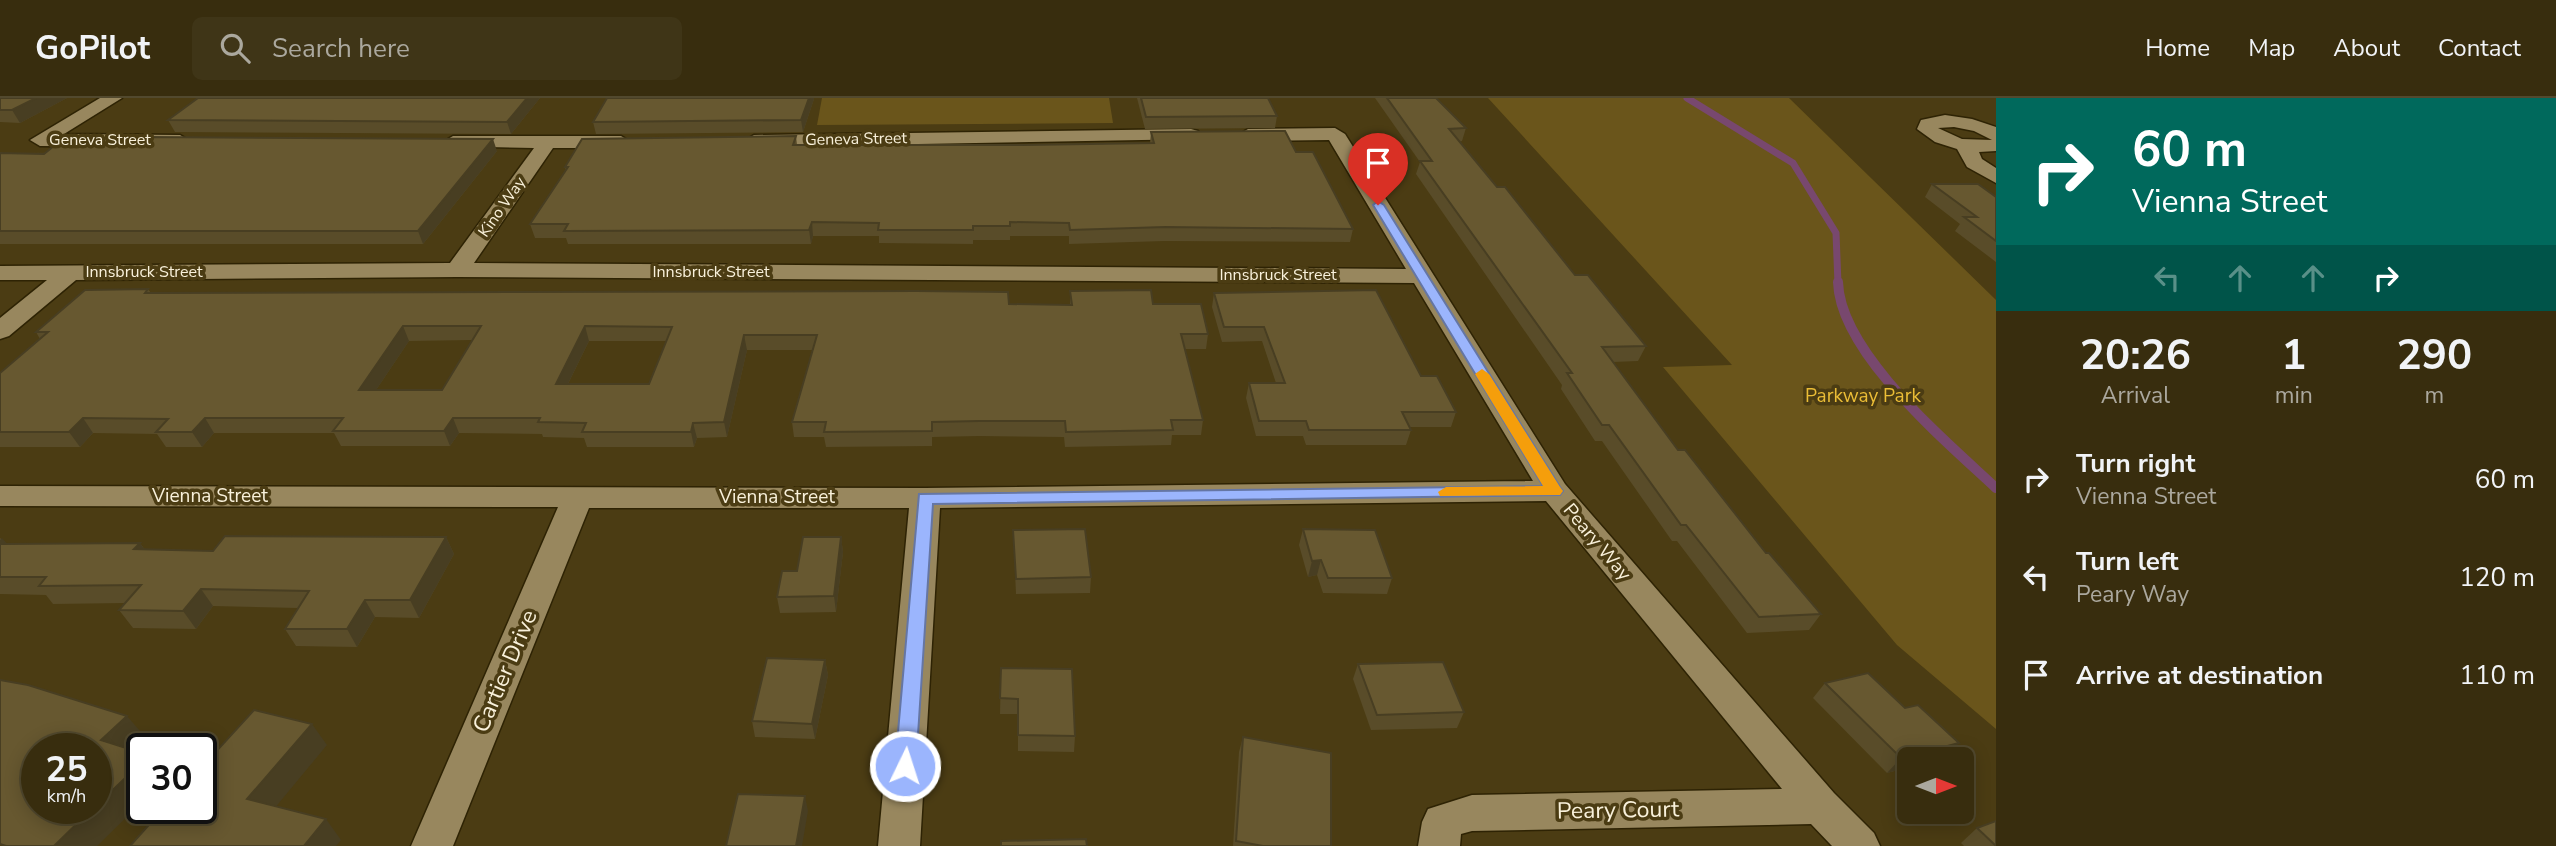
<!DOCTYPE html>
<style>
body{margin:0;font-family:"Nunito Sans",sans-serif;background:#3f3517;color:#f1f3f6;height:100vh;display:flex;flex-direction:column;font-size:26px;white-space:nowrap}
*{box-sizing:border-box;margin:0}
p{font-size:23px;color:#aba89e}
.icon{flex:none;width:38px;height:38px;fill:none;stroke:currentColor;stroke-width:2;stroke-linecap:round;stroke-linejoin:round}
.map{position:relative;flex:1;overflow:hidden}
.drawer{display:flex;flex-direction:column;background:#382d0e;width:560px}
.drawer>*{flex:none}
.top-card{background:#00695c;color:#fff;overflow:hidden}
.needle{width:46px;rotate:90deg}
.tools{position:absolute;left:1897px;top:649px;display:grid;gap:14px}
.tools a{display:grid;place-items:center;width:77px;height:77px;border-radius:10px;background:#382d0e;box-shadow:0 4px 18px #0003,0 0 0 2px #52492e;font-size:35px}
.speed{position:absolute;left:21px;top:635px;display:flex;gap:14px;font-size:35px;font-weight:700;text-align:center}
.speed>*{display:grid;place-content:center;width:91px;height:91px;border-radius:50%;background:#382d0e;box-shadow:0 4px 18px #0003,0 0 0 2px #52492e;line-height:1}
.speed small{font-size:18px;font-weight:400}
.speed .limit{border:4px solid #111;border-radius:10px;background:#fff;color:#111}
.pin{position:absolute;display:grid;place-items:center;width:60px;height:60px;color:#fff;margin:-72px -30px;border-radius:50% 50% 50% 0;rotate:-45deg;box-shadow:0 0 7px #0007}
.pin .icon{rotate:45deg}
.me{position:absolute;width:77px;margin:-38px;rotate:4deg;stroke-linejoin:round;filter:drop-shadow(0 0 5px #0008)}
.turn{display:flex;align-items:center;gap:24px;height:147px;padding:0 21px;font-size:32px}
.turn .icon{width:91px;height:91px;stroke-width:2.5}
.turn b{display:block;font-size:49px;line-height:60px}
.lanes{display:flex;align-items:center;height:66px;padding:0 21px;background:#0003;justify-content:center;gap:35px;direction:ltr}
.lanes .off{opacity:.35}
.eta{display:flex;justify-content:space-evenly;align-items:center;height:119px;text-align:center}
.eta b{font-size:42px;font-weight:700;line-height:49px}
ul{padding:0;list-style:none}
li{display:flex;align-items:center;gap:21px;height:98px;padding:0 21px}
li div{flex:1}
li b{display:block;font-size:26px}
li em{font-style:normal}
header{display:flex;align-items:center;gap:42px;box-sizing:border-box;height:98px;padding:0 35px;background:#382d0e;border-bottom:2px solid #52492e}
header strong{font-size:33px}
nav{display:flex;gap:38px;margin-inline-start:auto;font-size:24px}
.search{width:490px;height:63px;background:#3f3517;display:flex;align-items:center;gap:18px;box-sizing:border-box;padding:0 24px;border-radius:10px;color:#aba89e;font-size:26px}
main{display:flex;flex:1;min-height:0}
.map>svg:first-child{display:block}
.green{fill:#6a551b}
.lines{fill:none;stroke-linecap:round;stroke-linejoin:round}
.stream-far1{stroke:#78486e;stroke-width:7}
.stream{stroke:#78486e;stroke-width:10}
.street-casing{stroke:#2e2304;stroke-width:3}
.street{fill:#98875e;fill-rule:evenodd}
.wall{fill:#594c29;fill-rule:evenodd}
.shaded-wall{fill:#483e22}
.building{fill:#675830;stroke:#483e22;stroke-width:2;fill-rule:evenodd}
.route{fill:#9bb5fd;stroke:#6576a4;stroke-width:2}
.slow{fill:#f59e0b}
.labels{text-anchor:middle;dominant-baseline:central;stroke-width:7;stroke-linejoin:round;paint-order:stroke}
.far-street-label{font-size:16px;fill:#f9f1db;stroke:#4b3c13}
.park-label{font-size:19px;fill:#ebbd36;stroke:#4b3c13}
.street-label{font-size:19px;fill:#f9f1db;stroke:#4b3c13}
.near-street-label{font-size:23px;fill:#f9f1db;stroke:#4b3c13}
</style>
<header>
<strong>GoPilot</strong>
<div class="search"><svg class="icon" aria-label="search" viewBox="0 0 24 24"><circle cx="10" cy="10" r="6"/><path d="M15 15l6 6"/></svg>Search here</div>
<nav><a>Home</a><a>Map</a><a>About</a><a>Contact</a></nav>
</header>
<main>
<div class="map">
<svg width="1996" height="748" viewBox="0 0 1996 748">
<rect width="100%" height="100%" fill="#4b3c13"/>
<g class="green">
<path d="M822 0H1109L1113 25 817 27Z"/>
<path d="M1488 0H1789L1996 202V631L1897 547 1663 269 1732 267Z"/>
</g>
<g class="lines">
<path class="stream-far1" d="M1687 0 1793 65 1836 135 1838 186"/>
<path class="stream" d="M1838 184C1840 255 1947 344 1996 390"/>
<defs>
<g id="street">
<path d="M100 0H122L64 36 180 37 190 43 180 49 40 48 30 42Z"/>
<path d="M1945 17 1972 21 1996 29V53L1979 54 1982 61 1996 70V85L1967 69 1957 51 1935 44 1917 31 1921 22ZM1954 29 1974 33 1992 42 1962 41 1938 30Z"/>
<path d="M1335 30 1345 36 1565 386 1834 695 1874 735 1880 748H1832L1811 726 1472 733 1461 736 1460 748H1418L1422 724 1428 711 1472 697 1782 691 1546 403 940 410 920 748H878L909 410H589L453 748H411L558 409 0 408V388L925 390 1533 383 1414 185 457 179 76 182 9 238 0 241V220L47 182H0V168L450 165 534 50 446 48 443 44 453 38H621L631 44 621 50H553L474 165 1406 171 1329 42 1248 43 1238 37 1248 31Z"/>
<path d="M1191 31 1198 33 1201 37 1198 41 754 49 744 43 754 37Z"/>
</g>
</defs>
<use href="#street" class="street-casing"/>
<use href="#street" class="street"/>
</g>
<g class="wall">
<path d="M0 0H67L20 25 0 24Z"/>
<path d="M198 0H540L511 36 175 34 168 22Z"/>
<path d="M1137 0H1268L1277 18 1275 30 1145 31Z"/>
<path d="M1375 0H1436L1466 30 1462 43 1459 44 1497 89 1575 177 1646 248 1638 263 1613 264 1678 352 1766 455 1821 516 1809 532 1747 535 1677 443H1672L1602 343H1595L1561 291 1562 287 1416 76 1420 64Z"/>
<path d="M814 1 803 34 596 36 593 24Z"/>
<path d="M1151 34 1296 54 1353 131 1350 144 1164 143 1069 146V138H1010V142H973V146L879 145V138H813L811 146H568L566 140H535L530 126 566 73 565 69 796 38 797 47H1023L1150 45Z"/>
<path d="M497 53 423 146H0V55Z"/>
<path d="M1932 86 1996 99V164L1955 133 1960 126 1925 99Z"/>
<path d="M148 191 151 195 1070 207V193L1153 206 1208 236 1206 251H1184L1203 322 1201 337H1172L1171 347 1065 349 1064 339 979 338 932 339V348L826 349 824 339H794L792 324 813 252H747L727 339 697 340 694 349H587L584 340 543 339 542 336 459 335 450 348H341L334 335H214L202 349H166L157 336 93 335 80 349H0V275L40 241 36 234ZM472 242 442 292H376L409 243ZM589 243H666L649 286H568Z"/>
<path d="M1214 195 1421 278 1456 314 1451 329H1410L1411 332 1406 347H1306L1303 338H1256L1246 300 1249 285H1276L1262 243 1222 244 1212 209Z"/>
<path d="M1303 431 1392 480 1387 496 1323 495 1317 477 1308 479 1299 447Z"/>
<path d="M1013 432 1091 479 1090 495 1016 496Z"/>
<path d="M446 439 454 456 419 520 375 519 357 549 296 548 285 531 298 510 213 508 196 531 133 530 119 512 125 505 53 506 46 497 0 496V440L7 446 140 445 145 452 213 453Z"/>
<path d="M841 439 843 454 836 514 780 515 777 499Z"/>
<path d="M825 562 828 577 815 641 755 639 752 623Z"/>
<path d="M1358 566 1464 614 1457 630 1371 632 1353 581Z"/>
<path d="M1001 570 1075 638 1074 654 1018 653V616H1000Z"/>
<path d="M1825 585 1944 660 1887 675 1813 600Z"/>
<path d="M1243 639 1331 748H1233L1239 654Z"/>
<path d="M1977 730 1996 748H1964L1961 745Z"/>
</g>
<g class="shaded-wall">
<path d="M36 0H67L20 25 12 12Z"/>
<path d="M527 0H540L511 36 507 24Z"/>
<path d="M809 0H814V1L803 34 801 22Z"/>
<path d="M493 41 497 53 423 146 418 133Z"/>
<path d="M812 124 813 138 811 146 809 132Z"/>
<path d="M403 228 409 243 366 307 359 292Z"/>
<path d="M585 228 589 243 561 300 556 286Z"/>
<path d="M744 237 747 252 727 339 724 324Z"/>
<path d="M83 320 93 335 80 349 69 334Z"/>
<path d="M205 320 214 335 202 349 192 334Z"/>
<path d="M453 320 459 335 450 348 444 333Z"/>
<path d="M693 325 697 340 694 349 691 334Z"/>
<path d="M446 439 454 456 419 520 410 502Z"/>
<path d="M841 439 843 454 836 514 834 498Z"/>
<path d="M2 440 17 457 0 451V442Z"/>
<path d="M140 445 152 462 134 451Z"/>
<path d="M1321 462 1317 477 1308 479 1312 463Z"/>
<path d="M201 491 213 508 196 531 183 513Z"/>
<path d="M365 502 375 519 357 549 347 531Z"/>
<path d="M825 562 828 577 815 641 812 626Z"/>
<path d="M127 618 146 640 120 664 101 642Z"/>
<path d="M312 626 327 647 264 723 247 701Z"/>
<path d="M1959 645 1944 660 1939 662H1909V669L1887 675 1901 660Z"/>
<path d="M142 664V704L97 748H54L93 710H96V708Z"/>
<path d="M805 698 808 713 802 748H796Z"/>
<path d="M326 721 341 742 336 748H304Z"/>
</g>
<g class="building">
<path d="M0 0H36L12 12H0Z"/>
<path d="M198 0H527L507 24 168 22Z"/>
<path d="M607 0H809L801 22 593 24Z"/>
<path d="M1141 0H1268L1277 18 1146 19Z"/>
<path d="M1387 0H1436L1466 30 1449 31 1497 89H1505L1575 177H1588L1646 248 1602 249 1678 352H1685L1766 455H1769L1821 516 1759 519 1686 427H1681L1609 327H1602L1567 275H1572L1420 63H1432Z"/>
<path d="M1285 33 1296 54H1313L1353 131 1165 129 1070 132 1069 125 1010 124V128H973V132H878L879 125 812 124 809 132 564 133 568 126H530L568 69H565L582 41 796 38 793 47H1023L1154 45 1151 34Z"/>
<path d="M145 39 493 41 418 133H0V55L44 56 55 47H134Z"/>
<path d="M1932 86H1978L1996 99V143L1964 119H1977Z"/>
<path d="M148 191 145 195 916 193 1008 194 1009 206 1072 207 1070 193 1151 192 1153 206H1201L1208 236H1181L1203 322H1171L1173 332 1066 334 1065 323H979L932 324V333L824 334 826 324H792L817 237H744L724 324 693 325 691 334H582L586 325 538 324 540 320H453L444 333H333L343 320H205L192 334H156L168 321 83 320 69 334H0V275L48 234H36L85 192ZM403 228H481L442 292H359ZM585 228 672 229 649 286H556Z"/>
<path d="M1376 192 1421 278H1437L1456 314H1402L1411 332H1309L1306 323H1259L1249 285H1285L1264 229H1224L1214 195Z"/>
<path d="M1085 431 1091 479 1016 481 1013 432Z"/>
<path d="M1303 431 1375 432 1392 480H1328L1321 462 1312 463Z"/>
<path d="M225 438 446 439 410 502H365L347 531H285L309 493 201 491 183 513 119 512 141 487 39 488 46 479H0V446L140 445 134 451 213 453Z"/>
<path d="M803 439H841L834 498 777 499 782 473H797Z"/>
<path d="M767 560 825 562 812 626 752 623Z"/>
<path d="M1443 564 1464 614 1377 617 1358 566Z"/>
<path d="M1001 570 1072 571 1075 638 1018 637V601L1000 600Z"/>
<path d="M1868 575 1905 610 1918 607 1959 645 1901 660 1825 585Z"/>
<path d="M0 582 28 587 127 618 101 642 142 655V664L96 708V651H37V710H93L54 748H6L0 746Z"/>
<path d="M254 612 312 626 247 701 326 721 304 748H130L164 710H201V670Z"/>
<path d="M1243 639 1331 655V748H1263L1236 743Z"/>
<path d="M738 696 805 698 796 748H726Z"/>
<path d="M1996 723V748L1977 730Z"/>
<path d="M1086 741 1087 748H1001V743Z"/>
</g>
<path class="route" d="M1378 103 1384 107 1560 389 1563 393 1560 397 933 406 916 668 913 674 905 677 898 674 895 668 919 396 1543 388 1373 107Z"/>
<path class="slow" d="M1482 271 1489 276 1560 389 1563 393 1560 397 1440 398 1438 394 1446 389 1543 388 1475 276Z"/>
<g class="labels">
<g class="far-street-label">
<text transform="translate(856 41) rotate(-1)">Geneva Street</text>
<text x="100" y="42">Geneva Street</text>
<text transform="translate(502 109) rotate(-55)">Kino Way</text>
<text x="144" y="174">Innsbruck Street</text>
<text x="711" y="174">Innsbruck Street</text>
<text x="1278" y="177">Innsbruck Street</text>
</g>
<g class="park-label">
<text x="1863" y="298">Parkway Park</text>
</g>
<g class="street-label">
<text x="210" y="398">Vienna Street</text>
<text x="777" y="399">Vienna Street</text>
<text transform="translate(1597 444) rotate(50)">Peary Way</text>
</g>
<g class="near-street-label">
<text transform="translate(505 573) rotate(-67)">Cartier Drive</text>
<text transform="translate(1618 712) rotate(-1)">Peary Court</text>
</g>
</g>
</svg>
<div class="tools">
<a><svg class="needle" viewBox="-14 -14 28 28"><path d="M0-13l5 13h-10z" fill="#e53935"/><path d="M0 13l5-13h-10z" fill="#aba89e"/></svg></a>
</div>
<div class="speed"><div>25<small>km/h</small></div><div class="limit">30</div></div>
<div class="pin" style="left:1378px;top:107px;background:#d93025"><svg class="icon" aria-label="arrive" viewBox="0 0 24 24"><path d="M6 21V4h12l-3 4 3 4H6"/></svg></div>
<svg class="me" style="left:905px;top:668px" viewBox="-20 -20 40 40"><circle r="17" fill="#9bb5fd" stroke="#fff" stroke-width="3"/><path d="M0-11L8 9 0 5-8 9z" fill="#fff"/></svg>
</div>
<section class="drawer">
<div class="top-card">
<div class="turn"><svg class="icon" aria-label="right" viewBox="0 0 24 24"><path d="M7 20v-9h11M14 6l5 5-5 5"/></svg><div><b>60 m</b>Vienna Street</div></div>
<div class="lanes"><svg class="icon off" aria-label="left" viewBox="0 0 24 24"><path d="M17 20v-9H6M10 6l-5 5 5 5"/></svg><svg class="icon off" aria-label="ahead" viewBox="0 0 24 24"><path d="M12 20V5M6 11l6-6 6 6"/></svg><svg class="icon off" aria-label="ahead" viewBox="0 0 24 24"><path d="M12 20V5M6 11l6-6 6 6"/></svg><svg class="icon" aria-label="right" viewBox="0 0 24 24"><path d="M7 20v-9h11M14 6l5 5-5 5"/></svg></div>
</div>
<div class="eta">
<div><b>20:26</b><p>Arrival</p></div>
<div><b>1</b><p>min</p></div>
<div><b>290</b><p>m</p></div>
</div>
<ul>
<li><svg class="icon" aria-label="right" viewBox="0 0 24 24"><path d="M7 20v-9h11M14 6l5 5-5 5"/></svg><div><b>Turn right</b><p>Vienna Street</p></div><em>60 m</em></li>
<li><svg class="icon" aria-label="left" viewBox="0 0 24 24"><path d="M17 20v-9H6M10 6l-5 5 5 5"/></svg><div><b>Turn left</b><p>Peary Way</p></div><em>120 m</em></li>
<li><svg class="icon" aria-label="arrive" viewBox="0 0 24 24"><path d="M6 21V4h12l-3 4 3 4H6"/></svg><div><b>Arrive at destination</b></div><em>110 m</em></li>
</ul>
</section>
</main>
